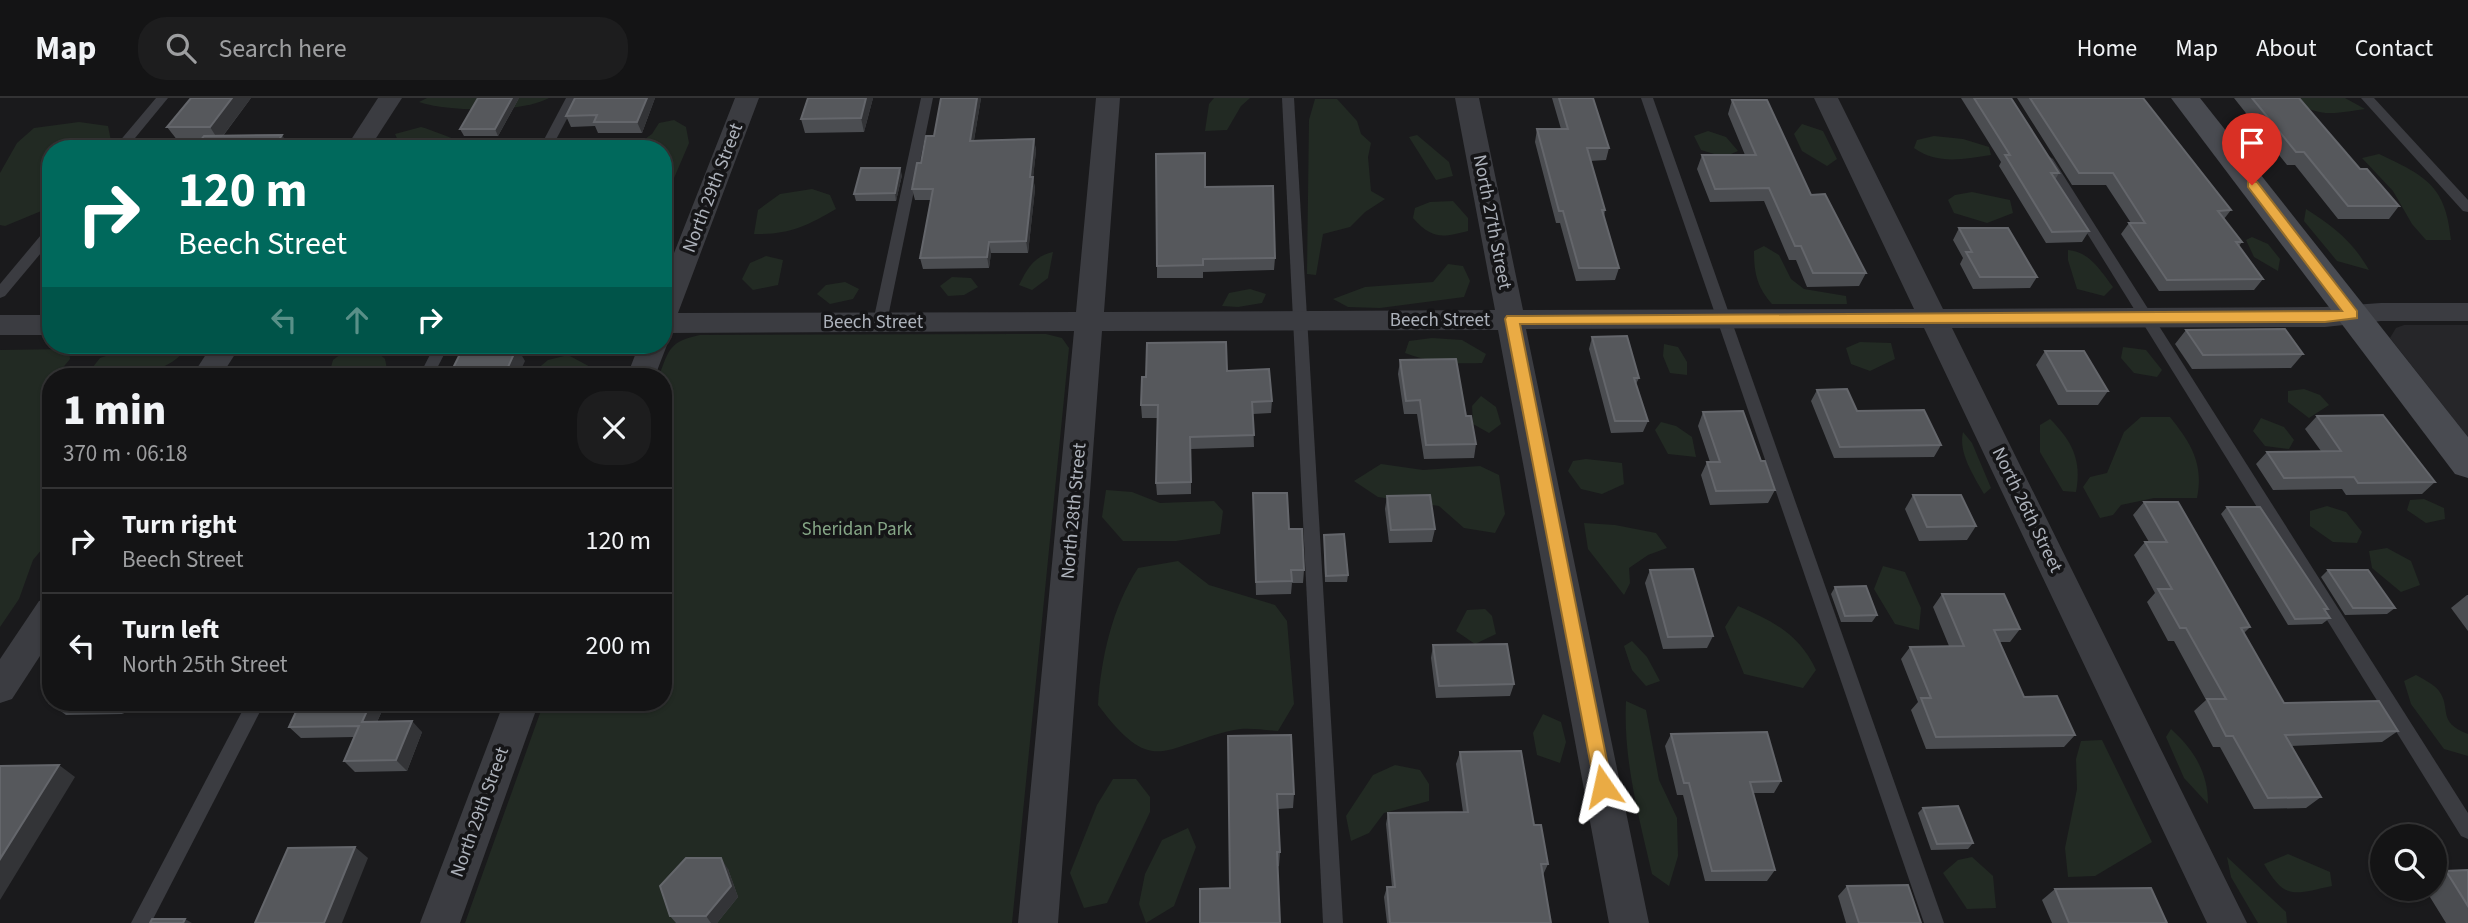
<!DOCTYPE html>
<meta charset="utf-8">
<style>
body{margin:0;font-family:"Source Sans 3",sans-serif;background:#1d1d1e;color:#f1f3f6;height:100vh;display:flex;flex-direction:column;font-size:26px;white-space:nowrap}
*{box-sizing:border-box;margin:0}
p{font-size:23px;color:#9d9ea0}
.icon{flex:none;width:38px;height:38px;fill:none;stroke:currentColor;stroke-width:2;stroke-linecap:round;stroke-linejoin:round}
.map{position:relative;flex:1;overflow:hidden}
.details{position:absolute;left:42px;top:270px;width:630px;height:343px;display:flex;flex-direction:column;background:#141415;border-radius:28px;box-shadow:0 2px 5px #0004,0 0 0 2px #333334}
.details>*{flex:none}
.top-card{position:absolute;left:42px;top:42px;width:630px;height:214px;border-radius:28px;box-shadow:0 2px 5px #0004,0 0 0 2px #333334;background:#00695c;color:#fff;overflow:hidden}
.buttons{position:absolute;left:2370px;top:726px;display:grid;gap:14px}
.buttons a{display:grid;place-items:center;width:77px;height:77px;border-radius:50%;background:#141415;box-shadow:0 2px 5px #0004,0 0 0 2px #333334;font-size:35px}
.pin{position:absolute;display:grid;place-items:center;width:60px;height:60px;color:#fff;margin:-72px -30px;border-radius:50% 50% 50% 0;rotate:-45deg;box-shadow:0 0 7px #0007}
.pin .icon{rotate:45deg}
.me{position:absolute;width:77px;margin:-38px;rotate:349deg;stroke-linejoin:round;filter:drop-shadow(0 0 5px #0008)}
.turn{display:flex;align-items:center;gap:24px;height:147px;padding:0 21px;font-size:32px}
.turn .icon{width:91px;height:91px;stroke-width:2.5}
.turn b{display:block;font-size:49px;line-height:60px}
.lanes{display:flex;align-items:center;height:66px;padding:0 21px;background:#0003;justify-content:center;gap:35px;direction:ltr}
.lanes .off{opacity:.35}
.round{display:grid;place-items:center;flex:none;width:74px;height:74px;border-radius:28px;background:#1d1d1e}
.headline{display:flex;align-items:center;justify-content:space-between;height:119px;padding:0 21px}
h1{font-size:42px;font-weight:800;line-height:52px}
ul{padding:0;list-style:none}
li{display:flex;align-items:center;gap:21px;height:105px;padding:0 21px;border-top:2px solid #333334}
li div{flex:1}
li b{display:block;font-size:26px}
li em{font-style:normal}
header{display:flex;align-items:center;gap:42px;box-sizing:border-box;height:98px;padding:0 35px;background:#141415;border-bottom:2px solid #333334}
header strong{font-size:33px}
nav{display:flex;gap:38px;margin-inline-start:auto;font-size:24px}
.search{width:490px;height:63px;background:#1d1d1e;display:flex;align-items:center;gap:18px;box-sizing:border-box;padding:0 24px;border-radius:28px;color:#9d9ea0;font-size:26px}
.map>svg:first-child{display:block}
.built{fill:#262629}
.green{fill:#222a23}
.lines{fill:none;stroke-linecap:round;stroke-linejoin:round}
.lane{fill:#3b3c41;fill-rule:evenodd}
.street{fill:#3b3c41;fill-rule:evenodd}
.secondary{fill:#494b51;fill-rule:evenodd}
.wall{fill:#4b4d51}
.shaded-wall{fill:#333437}
.building{fill:#56585c;stroke:#64666b;stroke-width:2}
.route{fill:#eaab44;stroke:#986f2c;stroke-width:2}
.labels{text-anchor:middle;dominant-baseline:central;stroke-width:7;stroke-linejoin:round;paint-order:stroke}
.street-label{font-size:19px;fill:#adb2bb;stroke:#151517}
.park-label{font-size:19px;fill:#85a586;stroke:#151517}
</style>
<header>
<strong>Map</strong>
<div class="search"><svg class="icon" aria-label="search" viewBox="0 0 24 24"><circle cx="10" cy="10" r="6"/><path d="M15 15l6 6"/></svg>Search here</div>
<nav><a>Home</a><a>Map</a><a>About</a><a>Contact</a></nav>
</header>
<div class="map">
<svg width="2468" height="825" viewBox="0 0 2468 825">
<rect width="100%" height="100%" fill="#1a1a1c"/>
<path class="built" d="M2404 227H2468V339L2390 240 2396 230Z"/>
<g class="green">
<path d="M427 0H549C521 15 450 14 419 4Z"/>
<path d="M1214 0H1250L1241 8 1227 32 1205 33 1209 6Z"/>
<path d="M2289 0H2345L2365 11C2331 16 2319 20 2289 0Z"/>
<path d="M1315 1H1337L1357 23 1361 36 1371 45 1368 59 1371 93 1385 101 1365 114 1350 129 1323 136 1316 177 1307 176 1309 22Z"/>
<path d="M674 22 686 29 689 45 674 80 663 85V51H631L652 36 659 25Z"/>
<path d="M79 24 108 28 111 43 106 51H51V109L5 128 0 127V75L17 45 34 30Z"/>
<path d="M1802 26 1823 33 1837 61 1827 68 1802 53 1794 36Z"/>
<path d="M421 29C433 32 446 39 459 42 480 47 500 36 521 42L505 51H407L400 47 395 36Z"/>
<path d="M1708 33 1726 39 1738 53 1724 59 1701 52 1694 38Z"/>
<path d="M1417 37 1449 64 1453 78 1436 82 1409 39Z"/>
<path d="M1934 38 1963 41 1989 49 1991 57C1963 61 1938 67 1914 50L1917 42Z"/>
<path d="M2379 56C2426 78 2446 88 2451 142H2426L2412 126 2393 93 2362 60Z"/>
<path d="M812 91 830 97 836 111C807 128 788 137 754 136L758 112 780 96Z"/>
<path d="M1972 94 2010 102 2013 115 1987 125 1954 115 1948 102 1955 97Z"/>
<path d="M1453 103 1468 120V133C1441 140 1432 141 1413 120L1415 110 1430 104Z"/>
<path d="M2306 111C2333 128 2353 144 2369 172L2337 163 2304 123Z"/>
<path d="M2252 139 2268 146 2280 161 2278 173 2254 159 2246 142Z"/>
<path d="M1764 148 1779 157 1791 181 1804 191 1846 198 1847 206H1772C1757 189 1754 175 1754 153Z"/>
<path d="M2068 152C2090 154 2100 172 2113 189L2104 198 2077 191 2068 162Z"/>
<path d="M1053 154 1048 180 1032 192 1019 187C1027 171 1034 158 1053 154Z"/>
<path d="M766 158 783 162 778 187 753 192 742 181 750 165Z"/>
<path d="M1448 166 1463 168 1470 183 1464 199 1380 210 1348 209 1333 201 1365 189 1433 184Z"/>
<path d="M952 179 971 180 978 189 964 197 948 198 940 188Z"/>
<path d="M845 184 859 191 853 201 830 206 817 196 826 187Z"/>
<path d="M1250 191 1266 196 1262 205 1238 209 1222 208 1229 195Z"/>
<path d="M1046 236 1062 240 1069 250 1012 825H465L544 604H663V278H659C669 251 670 243 700 237Z"/>
<path d="M1432 240 1462 242 1486 256 1482 265C1454 266 1431 265 1405 255L1409 243Z"/>
<path d="M1860 244 1891 245 1895 261 1870 273 1851 266 1846 250Z"/>
<path d="M1664 246 1678 249 1687 264V277L1670 275 1663 258Z"/>
<path d="M162 247 185 252C164 280 121 276 89 274L100 260 134 248Z"/>
<path d="M372 249 385 261 387 271 356 278 329 276 333 262 349 250Z"/>
<path d="M2123 249 2146 252 2162 272 2157 279 2134 275 2121 260Z"/>
<path d="M69 251 70 261 56 278H51V440L33 462 19 501 0 529V252Z"/>
<path d="M568 257 596 272 594 278H529L548 262Z"/>
<path d="M2304 291 2320 297 2329 307 2309 320 2288 304V293Z"/>
<path d="M1481 298 1496 309 1501 326 1489 335 1473 326 1472 308Z"/>
<path d="M2141 319H2170C2191 345 2204 366 2197 400H2154L2121 407 2113 417 2100 420 2083 389 2090 379 2107 375 2124 334Z"/>
<path d="M2261 320 2284 329 2294 342 2289 351 2265 348 2253 333Z"/>
<path d="M2050 321C2072 343 2082 362 2076 394L2063 393 2040 354V327Z"/>
<path d="M1661 324 1676 328 1692 339 1696 359 1668 356 1655 332Z"/>
<path d="M1963 334 1972 345 1991 390 1984 396C1974 378 1958 355 1963 334Z"/>
<path d="M1586 361 1622 365 1624 386 1602 396 1581 391 1568 373 1573 363Z"/>
<path d="M1381 366 1423 372 1480 368 1499 377 1505 416 1495 435 1464 430 1439 408 1378 399 1354 383Z"/>
<path d="M1106 392 1132 394 1160 405 1214 403 1223 413 1220 436 1176 443H1123L1102 419Z"/>
<path d="M2424 401 2444 410 2445 421 2426 425 2407 412 2410 402Z"/>
<path d="M2327 408 2346 414 2362 434 2357 445 2333 444 2310 428V413Z"/>
<path d="M1584 425 1615 427 1656 435 1667 450 1648 457 1629 470 1630 485 1624 497 1588 451Z"/>
<path d="M2387 450 2411 463 2420 487 2401 494 2372 470 2369 453Z"/>
<path d="M1178 463 1209 487 1275 507 1287 523 1294 606 1278 633C1264 632 1247 629 1234 632 1162 648 1154 681 1098 607 1101 560 1112 510 1138 470Z"/>
<path d="M1883 468 1905 474 1921 510 1919 532 1895 526 1874 491Z"/>
<path d="M1738 508C1773 523 1799 536 1816 572L1803 590 1744 576 1725 529Z"/>
<path d="M1485 511 1492 518 1496 536 1475 546 1456 533 1467 512Z"/>
<path d="M1632 543 1647 559 1660 583 1646 588 1632 572 1624 548Z"/>
<path d="M2416 577C2423 581 2435 587 2439 593 2452 611 2436 624 2468 636V658L2444 651 2411 606 2404 583Z"/>
<path d="M1626 603 1646 612 1659 682 1677 720 1678 758 1669 788 1652 776C1639 719 1623 662 1626 603Z"/>
<path d="M1543 616 1561 624 1566 644 1560 665 1537 657 1533 635Z"/>
<path d="M2171 631C2194 652 2208 674 2208 706L2184 680 2166 639Z"/>
<path d="M2102 642 2152 744 2095 778 2068 779 2065 750 2077 691 2076 661 2081 643Z"/>
<path d="M1395 667 1420 672 1429 686V703L1384 715 1369 735 1351 743 1346 718 1373 677Z"/>
<path d="M1113 681H1136L1150 699V714L1107 805 1084 810 1070 775 1097 707Z"/>
<path d="M1188 730 1196 749 1174 808 1146 825 1139 806 1145 776 1162 742Z"/>
<path d="M2288 756 2330 774 2332 788C2294 796 2285 803 2264 766Z"/>
<path d="M1972 759 1993 778 1996 810 1967 811 1943 775 1958 762Z"/>
<path d="M2227 759 2286 814 2287 825H2258L2231 779Z"/>
</g>
<g class="lines">
<g class="lane">
<path d="M156 0H168L126 51H113Z"/>
<path d="M566 0H578L551 51H539Z"/>
<path d="M921 0H933L887 224 880 229 873 224Z"/>
<path d="M1282 0H1294L1343 825H1323Z"/>
<path d="M1641 0H1653L1944 825H1924Z"/>
<path d="M2361 0H2374L2468 102V114L2463 113Z"/>
<path d="M2047 57 2053 61 2468 715V741L2461 738 2041 61Z"/>
<path d="M51 130V143L5 198 0 200V186L46 131Z"/>
<path d="M435 247H449L433 278H419Z"/>
<path d="M247 604H265L151 825H131Z"/>
</g>
<g class="street">
<path d="M378 0H402L369 51H345Z"/>
<path d="M735 0H759L678 215 1076 214 1096 0H1120L1104 214 1495 212 1455 0H1479L1523 212 1914 211 1814 0H1838L1943 211 2325 209 2381 205H2468V223H2381L2325 229 1952 230 2247 825H2207L1924 230 1526 231 1649 825H1609L1498 232 1102 233 1058 825H1018L1074 233 663 235V183Z"/>
<rect x="0" y="217" width="51" height="20"/>
<path d="M663 240 667 247 655 278H627L639 247H663Z"/>
<path d="M212 247H241L221 278H192Z"/>
<path d="M51 499V541L12 601 0 605V561L39 503Z"/>
<path d="M504 604H539L460 825H420Z"/>
</g>
<path class="secondary" d="M2171 0H2200L2468 339V380L2455 376Z"/>
</g>
<g class="wall">
<path d="M251 0 223 38 200 43H178L167 29Z"/>
<path d="M519 0 498 38H464L460 31Z"/>
<path d="M655 0 642 35H598L595 28 571 29 566 18Z"/>
<path d="M873 0 864 34 805 35 801 21Z"/>
<path d="M981 0 974 42 1034 41 1036 53 1033 79 1035 91 1028 155H991L989 170 923 171 920 160 931 102H915L912 91 921 65 934 38Z"/>
<path d="M1552 0H1593L1609 50 1606 62 1590 63 1605 112 1604 119 1619 170 1615 182 1576 183 1560 125H1556L1535 44 1537 31H1561Z"/>
<path d="M1961 0H2011L2059 75 2055 82 2089 133 2082 144 2046 145 1999 68 2001 64Z"/>
<path d="M2017 0H2143L2231 112 2224 121 2242 144 2239 148 2263 181 2254 192 2159 193 2121 136 2129 125H2131L2106 87H2072Z"/>
<path d="M2234 0H2299L2360 71 2399 108 2389 121H2338L2295 67H2287Z"/>
<path d="M1732 2 1811 97 1866 175 1859 188 1807 189 1796 162H1789L1764 103 1710 104 1697 71 1702 57H1745L1728 16Z"/>
<path d="M902 77 896 103H856L854 96Z"/>
<path d="M1205 89 1275 160 1274 172 1203 174V180H1157V168Z"/>
<path d="M1959 130 2037 179 2030 190 1973 191 1960 166 1963 160 1953 142Z"/>
<path d="M2186 232 2303 256 2291 270 2192 271 2175 246Z"/>
<path d="M1592 239 1639 280 1636 286 1648 323 1643 334 1611 335 1589 251Z"/>
<path d="M2045 253 2108 293 2098 307H2058L2036 267Z"/>
<path d="M1400 262 1466 318 1476 346 1474 360 1424 361 1417 316H1404L1398 276Z"/>
<path d="M1227 273 1272 303 1271 315 1253 316 1254 349 1191 351V396L1157 397 1156 385 1158 320H1142L1141 307Z"/>
<path d="M1817 292 1857 313 1941 347 1934 359 1834 360 1811 303Z"/>
<path d="M1703 314 1761 363 1775 392 1768 405 1710 407 1701 377 1707 364H1710L1698 328Z"/>
<path d="M2317 318 2435 384 2422 396 2346 397 2342 391 2273 392 2256 366 2267 354 2321 353 2305 331Z"/>
<path d="M1253 395 1289 431 1304 472 1303 485H1292L1291 496 1256 497Z"/>
<path d="M1913 397 1976 428 1967 442 1919 443 1905 411Z"/>
<path d="M1387 398 1435 431 1432 444 1389 445 1385 411Z"/>
<path d="M2144 404 2250 529 2244 535 2284 605 2398 633 2382 644 2291 648 2321 699 2306 710 2254 711 2220 649H2213L2194 613 2206 602 2174 543H2168L2147 504 2155 495 2134 457 2145 444H2149L2133 417Z"/>
<path d="M2227 409 2328 511 2325 513 2330 520 2322 526 2288 527 2221 416Z"/>
<path d="M1324 437 1348 477 1347 484H1325Z"/>
<path d="M1650 472 1713 538 1707 550 1663 551 1645 485Z"/>
<path d="M2328 472 2395 510 2387 516 2345 517 2321 479Z"/>
<path d="M1835 489 1877 517 1872 524H1841L1831 496Z"/>
<path d="M1942 496 2020 531 2010 544H1999L2024 599 2075 637 2064 649 1926 651 1911 612 1918 604 1901 561 1910 549 1949 548 1933 509Z"/>
<path d="M2467 497H2468V533L2451 510Z"/>
<path d="M1433 547 1514 586 1510 598 1436 600 1431 560Z"/>
<path d="M130 604 123 616 66 617 50 605Z"/>
<path d="M322 604H386L377 624 422 634 407 673 355 674 344 663 354 639 301 640 289 629Z"/>
<path d="M1671 636 1781 683 1774 695H1753L1775 772 1767 783H1705L1683 697H1677L1665 648Z"/>
<path d="M1228 638 1294 696 1293 710 1278 711 1280 754 1279 768 1230 790Z"/>
<path d="M1460 654 1534 727 1548 766 1543 777 1551 825H1387L1384 799 1387 789H1392L1386 726 1388 715 1463 714 1456 666Z"/>
<path d="M1923 710 1973 745 1968 751 1931 752 1918 715Z"/>
<path d="M728 771 738 799 717 825H676L670 818Z"/>
<path d="M2468 772V825H2446L2425 791H2434V779L2446 773Z"/>
<path d="M1847 788 1921 825H1846L1838 798Z"/>
<path d="M2055 791 2167 825H2052L2042 802Z"/>
</g>
<g class="shaded-wall">
<path d="M232 0H251L219 43 210 29Z"/>
<path d="M512 0H519L498 38 495 31Z"/>
<path d="M647 0H655L642 35 637 24Z"/>
<path d="M866 0H873L864 34 861 20Z"/>
<path d="M977 0H981L972 54 970 43Z"/>
<path d="M282 37 291 51H273Z"/>
<path d="M1034 41 1036 53 1032 91 1030 79Z"/>
<path d="M900 70 902 77 896 103 895 95Z"/>
<path d="M1033 79 1035 91 1028 155 1026 143Z"/>
<path d="M989 144 991 155 989 170 987 159Z"/>
<path d="M517 249 525 263 518 278H504Z"/>
<path d="M108 604H130L123 616Z"/>
<path d="M371 604H386L372 635 362 624Z"/>
<path d="M412 623 422 634 407 673 396 662Z"/>
<path d="M59 667 75 679 0 802V761Z"/>
<path d="M355 749 368 760 342 825H324Z"/>
<path d="M721 760 728 771 738 799 717 825H711L706 818Z"/>
<path d="M185 821 192 825H183Z"/>
</g>
<g class="building">
<path d="M191 0H232L210 29H167Z"/>
<path d="M478 0H512L495 31H460Z"/>
<path d="M575 0H647L637 24H594L597 17 566 18Z"/>
<path d="M808 0H866L861 20 801 21Z"/>
<path d="M941 0H977L970 43 1034 41 1030 79H1033L1026 143 989 144 987 159 920 160 933 91H912L917 65H921L926 38H934Z"/>
<path d="M1559 0H1593L1609 50H1587L1605 112H1602L1619 170H1579L1563 113H1559L1537 31H1568Z"/>
<path d="M1974 0H2011L2059 75H2051L2089 133 2052 134 2005 57H2010Z"/>
<path d="M2030 0H2143L2231 112 2218 113 2242 144H2236L2263 181 2167 182 2129 125H2145L2113 75H2079Z"/>
<path d="M2252 0H2299L2360 71H2367L2399 108H2348L2304 54H2296Z"/>
<path d="M1732 2H1767L1811 97 1825 96 1866 175H1813L1801 148H1795L1769 90 1715 91 1702 57H1756Z"/>
<path d="M282 37 273 51H194L204 38Z"/>
<path d="M1205 55V89L1273 88 1275 160 1203 161V167L1157 168 1156 56Z"/>
<path d="M861 70H900L895 95 854 96Z"/>
<path d="M1959 130H2008L2037 179H1980L1966 154H1972Z"/>
<path d="M2285 231 2303 256 2203 257 2186 232Z"/>
<path d="M1627 238 1639 280H1634L1648 323H1615L1592 239Z"/>
<path d="M1226 244 1227 273 1269 271 1272 303 1252 304 1254 337 1190 339 1191 384 1156 385 1158 307H1141L1142 279H1146L1147 245Z"/>
<path d="M517 249 504 278H449L463 250Z"/>
<path d="M2045 253H2084L2108 293H2067Z"/>
<path d="M1456 261 1466 318H1471L1476 346 1426 347 1420 302 1406 303 1400 262Z"/>
<path d="M1847 291 1857 313 1924 312 1941 347 1840 349 1817 292Z"/>
<path d="M1743 313 1761 363H1765L1775 392 1716 393 1707 364H1720L1703 314Z"/>
<path d="M2383 317 2435 384 2358 385 2354 379 2284 380 2267 354 2341 353 2317 318Z"/>
<path d="M1253 395H1287L1289 431H1302L1304 472H1291L1292 483 1256 484Z"/>
<path d="M1430 397 1435 431 1391 432 1387 398Z"/>
<path d="M1913 397H1961L1976 428 1927 429Z"/>
<path d="M2144 404H2178L2250 529 2241 530 2284 605 2379 603 2398 633 2285 637 2321 699 2268 700 2233 638H2226L2207 601H2226L2186 530H2180L2158 491H2172L2145 444H2167Z"/>
<path d="M2227 409H2260L2328 511H2324L2330 520 2295 521Z"/>
<path d="M1344 436 1348 477 1326 478 1324 437Z"/>
<path d="M1693 471 1713 538 1668 539 1650 472Z"/>
<path d="M2328 472H2368L2395 510H2353Z"/>
<path d="M1866 488 1877 517 1845 518 1835 489Z"/>
<path d="M1942 496H2004L2020 531 1994 532 2024 599 2057 598 2075 637 1936 639 1921 600H1931L1910 549 1964 548Z"/>
<path d="M1507 546 1514 586 1439 588 1433 547Z"/>
<path d="M51 603V604H108L50 605Z"/>
<path d="M322 604H371L362 624 412 623 396 662 344 663 359 628 289 629 300 605Z"/>
<path d="M1767 634 1781 683 1750 684 1775 772 1712 773 1689 685H1684L1671 636Z"/>
<path d="M1291 637 1294 696H1277L1280 754H1277L1280 825H1200V791L1230 790 1228 638Z"/>
<path d="M1521 653 1534 727H1541L1548 766H1541L1551 825H1390L1387 789H1395L1388 715 1468 714 1460 654Z"/>
<path d="M59 667 0 761V668Z"/>
<path d="M1958 708 1973 745 1937 746 1923 710Z"/>
<path d="M355 749 324 825H255L288 750Z"/>
<path d="M686 760H721L731 788 706 818H670L660 788Z"/>
<path d="M2468 772V808L2446 773Z"/>
<path d="M1908 787 1921 825H1859L1847 788Z"/>
<path d="M2151 790 2167 825H2069L2055 791Z"/>
<path d="M152 821H185L183 825H150Z"/>
</g>
<path class="route" d="M2252 83 2257 84 2357 213V220L2325 224 1520 226 1612 688 1609 694 1603 696 1596 694 1505 221 1507 218 2342 213 2248 89V84Z"/>
<g class="labels">
<g class="street-label">
<text transform="translate(713 90) rotate(-69)">North 29th Street</text>
<text transform="translate(1492 124) rotate(79)">North 27th Street</text>
<text x="1440" y="222">Beech Street</text>
<text x="873" y="224">Beech Street</text>
<text transform="translate(2027 412) rotate(64)">North 26th Street</text>
<text transform="translate(1074 413) rotate(-85)">North 28th Street</text>
<text transform="translate(480 714) rotate(-70)">North 29th Street</text>
</g>
<g class="park-label">
<text x="857" y="431">Sheridan Park</text>
</g>
</g>
</svg>
<div class="buttons">
<a><svg class="icon" aria-label="search" viewBox="0 0 24 24"><circle cx="10" cy="10" r="6"/><path d="M15 15l6 6"/></svg></a>
</div>
<div class="pin" style="left:2252px;top:87px;background:#d93025"><svg class="icon" aria-label="arrive" viewBox="0 0 24 24"><path d="M6 21V4h12l-3 4 3 4H6"/></svg></div>
<svg class="me" style="left:1603px;top:688px" viewBox="-20 -20 40 40"><path d="M0-17L14 15 0 8-14 15z" fill="#eaab44" stroke="#fff" stroke-width="4"/></svg>
<div class="top-card">
<div class="turn"><svg class="icon" aria-label="right" viewBox="0 0 24 24"><path d="M7 20v-9h11M14 6l5 5-5 5"/></svg><div><b>120 m</b>Beech Street</div></div>
<div class="lanes"><svg class="icon off" aria-label="left" viewBox="0 0 24 24"><path d="M17 20v-9H6M10 6l-5 5 5 5"/></svg><svg class="icon off" aria-label="ahead" viewBox="0 0 24 24"><path d="M12 20V5M6 11l6-6 6 6"/></svg><svg class="icon" aria-label="right" viewBox="0 0 24 24"><path d="M7 20v-9h11M14 6l5 5-5 5"/></svg></div>
</div>
<section class="details">
<div class="headline"><div><h1>1 min</h1><p>370 m · 06:18</p></div><a class="round"><svg class="icon" aria-label="close" viewBox="0 0 24 24"><path d="M6 6l12 12M18 6L6 18"/></svg></a></div>
<ul>
<li><svg class="icon" aria-label="right" viewBox="0 0 24 24"><path d="M7 20v-9h11M14 6l5 5-5 5"/></svg><div><b>Turn right</b><p>Beech Street</p></div><em>120 m</em></li>
<li><svg class="icon" aria-label="left" viewBox="0 0 24 24"><path d="M17 20v-9H6M10 6l-5 5 5 5"/></svg><div><b>Turn left</b><p>North 25th Street</p></div><em>200 m</em></li>
</ul>
</section>
</div>
